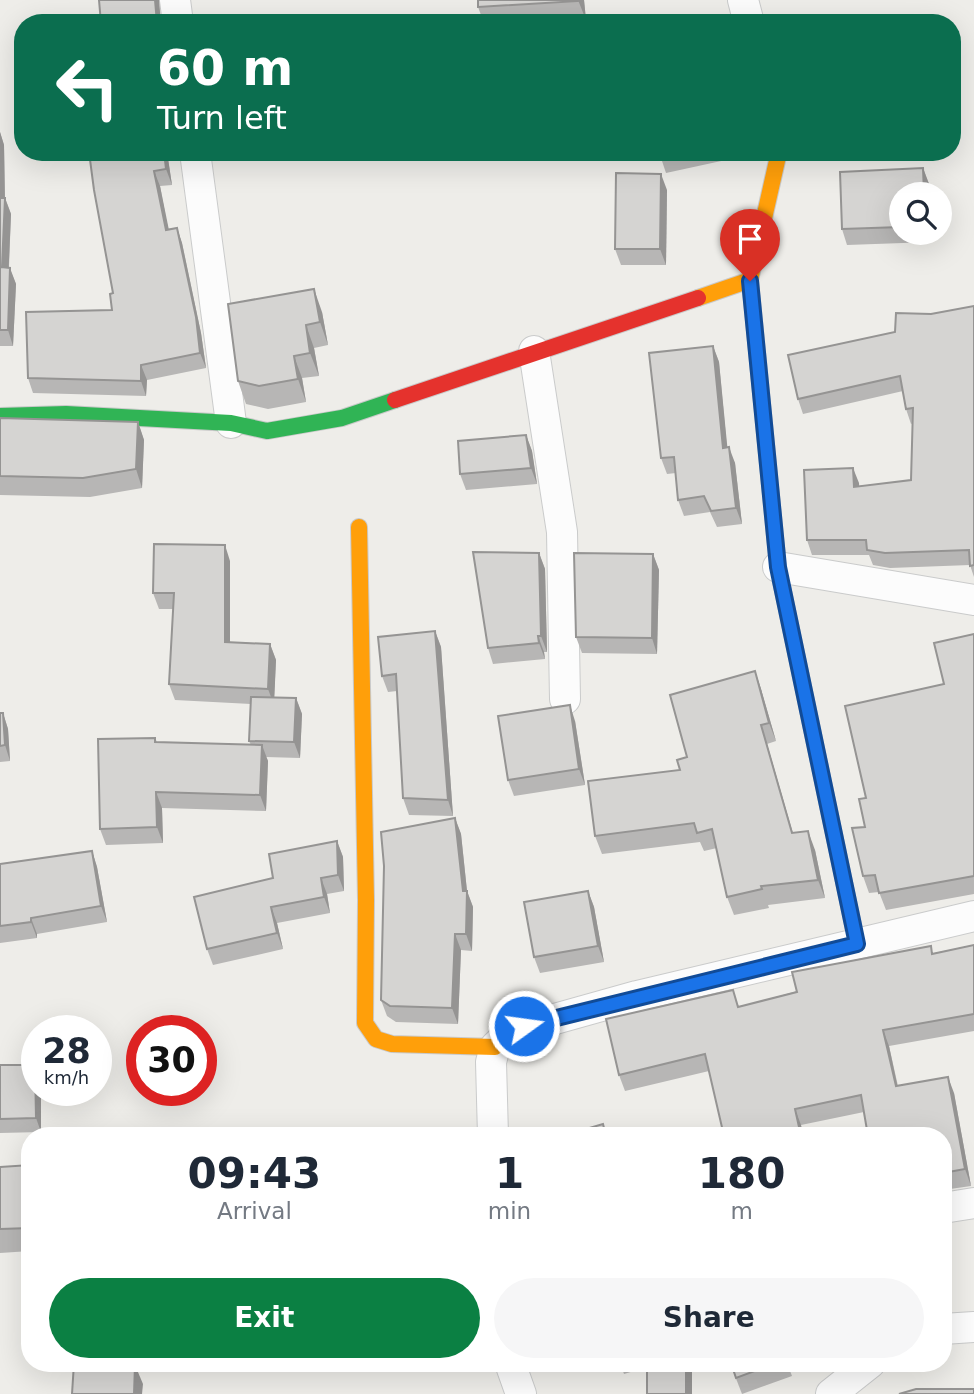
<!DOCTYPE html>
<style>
body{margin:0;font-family:"DejaVu Sans",sans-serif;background:#f6f6f7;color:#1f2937;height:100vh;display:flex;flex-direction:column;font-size:26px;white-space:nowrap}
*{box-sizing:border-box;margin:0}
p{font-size:23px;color:#747a83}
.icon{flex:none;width:38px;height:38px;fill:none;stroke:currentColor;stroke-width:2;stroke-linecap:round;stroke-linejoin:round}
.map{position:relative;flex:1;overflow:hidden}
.side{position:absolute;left:21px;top:1127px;width:931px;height:245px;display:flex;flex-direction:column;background:#fff;border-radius:28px;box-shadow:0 7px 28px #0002}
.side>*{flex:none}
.banner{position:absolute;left:14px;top:14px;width:947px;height:147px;border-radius:28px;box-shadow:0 7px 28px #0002;background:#0b6e4f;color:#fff;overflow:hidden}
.controls{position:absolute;left:889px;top:182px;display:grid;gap:14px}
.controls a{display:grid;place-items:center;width:63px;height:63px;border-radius:50%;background:#fff;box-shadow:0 7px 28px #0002;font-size:35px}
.speed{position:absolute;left:21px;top:1015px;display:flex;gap:14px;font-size:35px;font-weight:700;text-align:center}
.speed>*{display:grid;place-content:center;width:91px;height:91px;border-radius:50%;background:#fff;box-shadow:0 7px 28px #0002;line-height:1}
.speed small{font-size:18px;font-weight:400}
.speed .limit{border:10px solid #d22;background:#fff;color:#111}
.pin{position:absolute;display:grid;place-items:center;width:60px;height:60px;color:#fff;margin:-72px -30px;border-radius:50% 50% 50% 0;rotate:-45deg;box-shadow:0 0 7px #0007}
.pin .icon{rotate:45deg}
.me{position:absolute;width:77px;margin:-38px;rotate:76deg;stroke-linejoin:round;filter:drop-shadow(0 0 5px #0008)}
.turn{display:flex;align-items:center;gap:24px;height:147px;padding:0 28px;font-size:32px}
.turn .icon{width:91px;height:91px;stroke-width:2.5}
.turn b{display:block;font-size:49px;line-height:60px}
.eta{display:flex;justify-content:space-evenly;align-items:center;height:119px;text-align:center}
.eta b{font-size:42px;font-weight:700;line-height:49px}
.cta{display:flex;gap:14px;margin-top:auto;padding:14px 28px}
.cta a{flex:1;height:80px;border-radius:42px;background:#0b8043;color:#fff;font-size:28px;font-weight:700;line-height:80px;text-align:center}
.cta a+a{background:#f6f6f7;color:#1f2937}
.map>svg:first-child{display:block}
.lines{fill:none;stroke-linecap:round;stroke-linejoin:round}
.street-casing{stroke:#cacbcb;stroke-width:32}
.fast-casing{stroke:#c9c9c9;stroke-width:18}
.slow-casing{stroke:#c9c9c9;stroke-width:18}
.jam-casing{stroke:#c9c9c9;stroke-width:18}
.street{stroke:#fcfcfc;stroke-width:30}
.fast{stroke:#30b455;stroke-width:16}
.slow{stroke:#ff9f0a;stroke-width:16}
.jam{stroke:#e5322d;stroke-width:16}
.wall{fill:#b7b6b5}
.shaded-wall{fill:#959493}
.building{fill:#d5d4d2;stroke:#959493;stroke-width:2}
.route-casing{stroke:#114b97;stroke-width:18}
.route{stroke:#1a73e8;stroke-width:12}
</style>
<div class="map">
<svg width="974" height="1394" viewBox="0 0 974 1394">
<rect width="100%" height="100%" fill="#eeede9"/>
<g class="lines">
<defs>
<g id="street">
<path d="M175 0 178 23"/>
<path d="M743 0 749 23"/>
<path d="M195 152 231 423"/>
<path d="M534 351 562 532 565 699"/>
<path d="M778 567 974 600"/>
<path d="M493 1136 491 1062 495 1047 512 1031 637 996 974 916"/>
<path d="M943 1208 974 1203"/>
<path d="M943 1329 974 1327"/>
<path d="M510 1363 521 1394"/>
<path d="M831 1394 870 1363"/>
</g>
<g id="fast">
<path d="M0 416 66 414 231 423 267 431 342 418 395 400"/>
<path d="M778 567 857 944"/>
</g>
<g id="slow">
<path d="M750 280 778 567"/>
<path d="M698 298 750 280 779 152"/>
<path d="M359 527 366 900 365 1023 376 1039 392 1044 495 1047"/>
</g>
<path id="jam" d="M395 400 698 298"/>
</defs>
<use href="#street" class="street-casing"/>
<use href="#fast" class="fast-casing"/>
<use href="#slow" class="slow-casing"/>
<use href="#jam" class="jam-casing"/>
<use href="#street" class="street"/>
<use href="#fast" class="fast"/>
<use href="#slow" class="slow"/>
<use href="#jam" class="jam"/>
</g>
<g class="wall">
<path d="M584 0 586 20 543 23H484L478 7Z"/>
<path d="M0 132 4 145 5 198 11 214 9 267 16 284 13 346H0Z"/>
<path d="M89 152H167L172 185 160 186 168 229 177 228 182 243 201 333 206 368 147 380 146 396 33 393 28 378 112 310 113 293Z"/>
<path d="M659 152H734L735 158 666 173Z"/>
<path d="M923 168 929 184 901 194V233H931V242L847 245 842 229Z"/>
<path d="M667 190 666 265H621L615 249Z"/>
<path d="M974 306V577L970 565 890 568 873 565 869 555H812L807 540 859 483V486L911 480 913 423 911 424 906 409 903 391 803 414 798 399 895 332 931 314Z"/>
<path d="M322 312 328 345 314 348 319 376 302 378 306 402 268 409 246 404 238 381Z"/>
<path d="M713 346 719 362 727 448 735 463 742 524 717 527 710 512 684 516 678 500 676 473 667 474 661 458Z"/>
<path d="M0 418 138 422 144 440 142 488 90 497 0 495Z"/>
<path d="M526 435 532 451 537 484 466 490 460 474Z"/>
<path d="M539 553 545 569 547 652H544L545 659 493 664 488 648Z"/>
<path d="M653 554 659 570 657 654 582 653 576 637Z"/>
<path d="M230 561V642L270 644 276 660 274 698H296L302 714 300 758 266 757 268 761 266 811 162 808 163 843 106 845 100 829 155 738 157 742 251 745 249 741 251 704 175 700 169 684 173 609H159L153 593Z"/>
<path d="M435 631 441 647 453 816 409 815 403 798 397 691 388 692 382 676Z"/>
<path d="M974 634V894L886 910 879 892 869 893 863 876 866 798 944 684Z"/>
<path d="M755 671 761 689 776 741 767 744 793 833 815 850 825 898 768 905 769 908 734 915 727 897 717 848 704 851 700 842 602 854 595 836 680 770Z"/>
<path d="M0 713H3L8 729 10 761 0 762Z"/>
<path d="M575 721 585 785 514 796 508 780Z"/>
<path d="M455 818 461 834 467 891 473 907 472 951 461 950 458 1024 396 1022 387 1016 381 1000Z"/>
<path d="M337 841 343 857 344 891 327 894 330 913 277 923 283 949 213 965 207 949 273 878Z"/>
<path d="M92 851 97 867 107 922 37 934V938L0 943V864Z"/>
<path d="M588 891 594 907 604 962 540 973 534 957Z"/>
<path d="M974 945V1031L889 1046 898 1086 954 1093 971 1186 943 1190V1136L864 1112 801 1125 803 1136H724L709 1071 625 1091 619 1075 739 1007 934 953Z"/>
<path d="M0 1065 37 1090H41V1132L0 1133Z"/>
<path d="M30 1165V1251L0 1253V1167Z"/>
<path d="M620 1363H692V1394H647V1367L624 1374Z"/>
<path d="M730 1363H787L792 1376 742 1394Z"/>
</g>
<g class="shaded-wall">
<path d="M155 0H159L161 23H157Z"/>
<path d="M578 0H584L586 20Z"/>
<path d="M0 132 4 145 5 204V198L11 214 8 283 2 267 0 201Z"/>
<path d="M164 152H167L172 185 166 169Z"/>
<path d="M923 168 929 184V194H924Z"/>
<path d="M154 171 160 186 172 245 166 230Z"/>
<path d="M661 174 667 190 666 265 660 249Z"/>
<path d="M177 228 182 243 201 333 206 368 200 353Z"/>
<path d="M10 268 16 284 13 346 8 330Z"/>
<path d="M314 289 322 312 328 345 320 322Z"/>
<path d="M306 325 314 348 319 376 310 353Z"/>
<path d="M713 346 719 362 729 464 723 448Z"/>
<path d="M294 356 302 378 306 402 298 379Z"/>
<path d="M141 365 147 380 146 396 141 381Z"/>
<path d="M138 422 144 440 142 488 136 469Z"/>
<path d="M526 435 532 451 537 484 531 468Z"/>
<path d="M729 447 735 463 742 524 736 508Z"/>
<path d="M853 468 859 483 860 502 854 487Z"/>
<path d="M225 545 230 561V658L225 642Z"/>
<path d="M539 553 545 569 547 652 541 636Z"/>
<path d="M653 554 659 570 657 654 652 638Z"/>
<path d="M435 631 441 647 453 816 448 800Z"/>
<path d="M538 636 544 652 545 659 539 643Z"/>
<path d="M270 644 276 660 274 705 268 689Z"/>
<path d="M755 671 761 689 776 741 769 723Z"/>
<path d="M296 698 302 714 300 758 294 742Z"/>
<path d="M570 705 575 721 585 785 579 769Z"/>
<path d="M3 713 8 729 10 761 5 745Z"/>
<path d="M761 725 767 744 798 852 792 833Z"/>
<path d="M262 745 268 761 266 811 260 795Z"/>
<path d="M156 792 162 808 163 843 157 827Z"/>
<path d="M455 818 461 834 467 891 473 907 472 951 466 934 463 891Z"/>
<path d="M808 831 815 850 825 898 818 880Z"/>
<path d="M337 841 343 857 344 891 338 875Z"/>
<path d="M92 851 97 867 107 922 101 906Z"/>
<path d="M321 878 327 894 330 913 324 897Z"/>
<path d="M588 891 594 907 604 962 598 946Z"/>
<path d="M271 907 277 923 283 949 277 933Z"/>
<path d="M31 918 37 934V938L31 922Z"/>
<path d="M455 934 461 950 458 1024 452 1008Z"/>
<path d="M883 1030 889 1046 901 1103 896 1086Z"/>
<path d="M35 1065 37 1069V1090H41V1132L36 1118Z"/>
<path d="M948 1077 954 1093 971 1186 965 1169Z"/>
<path d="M795 1109 801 1125 803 1136H801Z"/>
<rect x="686" y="1363" width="6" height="31"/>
<path d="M135 1365 143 1384 142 1394H134Z"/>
</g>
<g class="building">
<path d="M99 0H155L157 23H101Z"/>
<path d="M478 0H578L579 1 478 7Z"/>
<path d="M89 152H164L166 169 154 171 166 230 177 228 196 317 200 353 141 365V381L28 378 26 312 112 310 110 294 113 293 94 190Z"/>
<path d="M659 152H681L660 157Z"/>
<path d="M923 168 924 194H901V227L842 229 840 172Z"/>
<path d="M616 173 661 174 660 249H615Z"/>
<path d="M0 198H5L2 267 10 268 8 330H0Z"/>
<path d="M314 289 320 322 306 325 310 353 294 356 298 379 259 386 238 381 228 304Z"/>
<path d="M974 306V565L970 566 969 550 885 553 867 550 866 540H807L804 470 853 468 854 487 911 480 913 408 906 409 900 376 798 399 788 355 895 332 896 313 931 314Z"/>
<path d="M713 346 723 448 729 447 736 508 711 511 704 496 678 500 674 457 661 458 649 353Z"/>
<path d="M0 418 138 422 136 469 83 478 0 476Z"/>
<path d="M526 435 531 468 460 474 458 441Z"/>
<path d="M154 544 225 545V642L270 644 268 689 169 684 174 593H153Z"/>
<path d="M473 552 539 553 541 636H538L539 643 488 648Z"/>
<path d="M574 553 653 554 652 638 576 637Z"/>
<path d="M435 631 448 800 403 798 396 674 382 676 378 637Z"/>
<path d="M974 634V876L879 893 875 875 863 876 852 828 865 827 859 799 866 798 845 706 944 684 934 643Z"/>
<path d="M755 671 769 723 761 725 792 833 808 831 818 880 761 886 762 889 727 897 712 829 697 833 694 823 595 836 588 781 680 770 677 760 687 757 670 695Z"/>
<path d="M251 697 296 698 294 742 249 741Z"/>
<path d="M570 705 579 769 508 780 498 716Z"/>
<path d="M0 713H3L5 745 0 746Z"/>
<path d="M155 738V742L262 745 260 795 156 792 157 827 100 829 98 739Z"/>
<path d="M455 818 463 891H467L466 934H455L452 1008 390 1006 381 1000 384 866 381 832Z"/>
<path d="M337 841 338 875 321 878 324 897 271 907 277 933 207 949 194 897 273 878 269 854Z"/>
<path d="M92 851 101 906 31 918V922L0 926V864Z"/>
<path d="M588 891 598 946 534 957 524 902Z"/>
<path d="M974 945V1014L883 1030 896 1086 948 1077 965 1169 943 1173V1136H868L861 1095 795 1109 801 1136H724L705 1054 619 1075 606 1019 733 990 738 1007 797 992 792 972 931 946 932 954Z"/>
<path d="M0 1065H35L36 1118 0 1119Z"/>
<path d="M603 1124 606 1136H562Z"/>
<path d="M374 1131 475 1132 483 1136H374Z"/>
<path d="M30 1165V1228L0 1229V1167Z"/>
<path d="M74 1363H111L135 1365 134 1394H72Z"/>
<rect x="647" y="1363" width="39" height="31"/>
<path d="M731 1363H776L736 1378Z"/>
<path d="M916 1389H974V1394H899Z"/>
</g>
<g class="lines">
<defs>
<path id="route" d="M524 1026 857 944 778 567 750 281"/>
</defs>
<use href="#route" class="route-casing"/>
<use href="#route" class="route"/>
</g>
</svg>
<div class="controls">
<a><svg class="icon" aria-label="search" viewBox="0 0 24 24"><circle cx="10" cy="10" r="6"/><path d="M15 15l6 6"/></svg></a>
</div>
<div class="speed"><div>28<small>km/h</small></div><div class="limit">30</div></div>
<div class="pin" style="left:750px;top:281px;background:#d93025"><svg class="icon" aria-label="arrive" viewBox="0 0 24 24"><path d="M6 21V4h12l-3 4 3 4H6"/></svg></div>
<svg class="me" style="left:524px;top:1026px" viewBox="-20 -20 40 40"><circle r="17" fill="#1a73e8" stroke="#fff" stroke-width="3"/><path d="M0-11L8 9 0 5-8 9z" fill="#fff"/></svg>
<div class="banner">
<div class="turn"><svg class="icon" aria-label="left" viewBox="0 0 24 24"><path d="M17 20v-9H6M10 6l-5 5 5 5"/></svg><div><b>60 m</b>Turn left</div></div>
</div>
<section class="side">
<div class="eta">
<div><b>09:43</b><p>Arrival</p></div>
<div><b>1</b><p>min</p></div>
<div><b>180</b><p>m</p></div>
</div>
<div class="cta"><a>Exit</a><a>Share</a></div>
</section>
</div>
